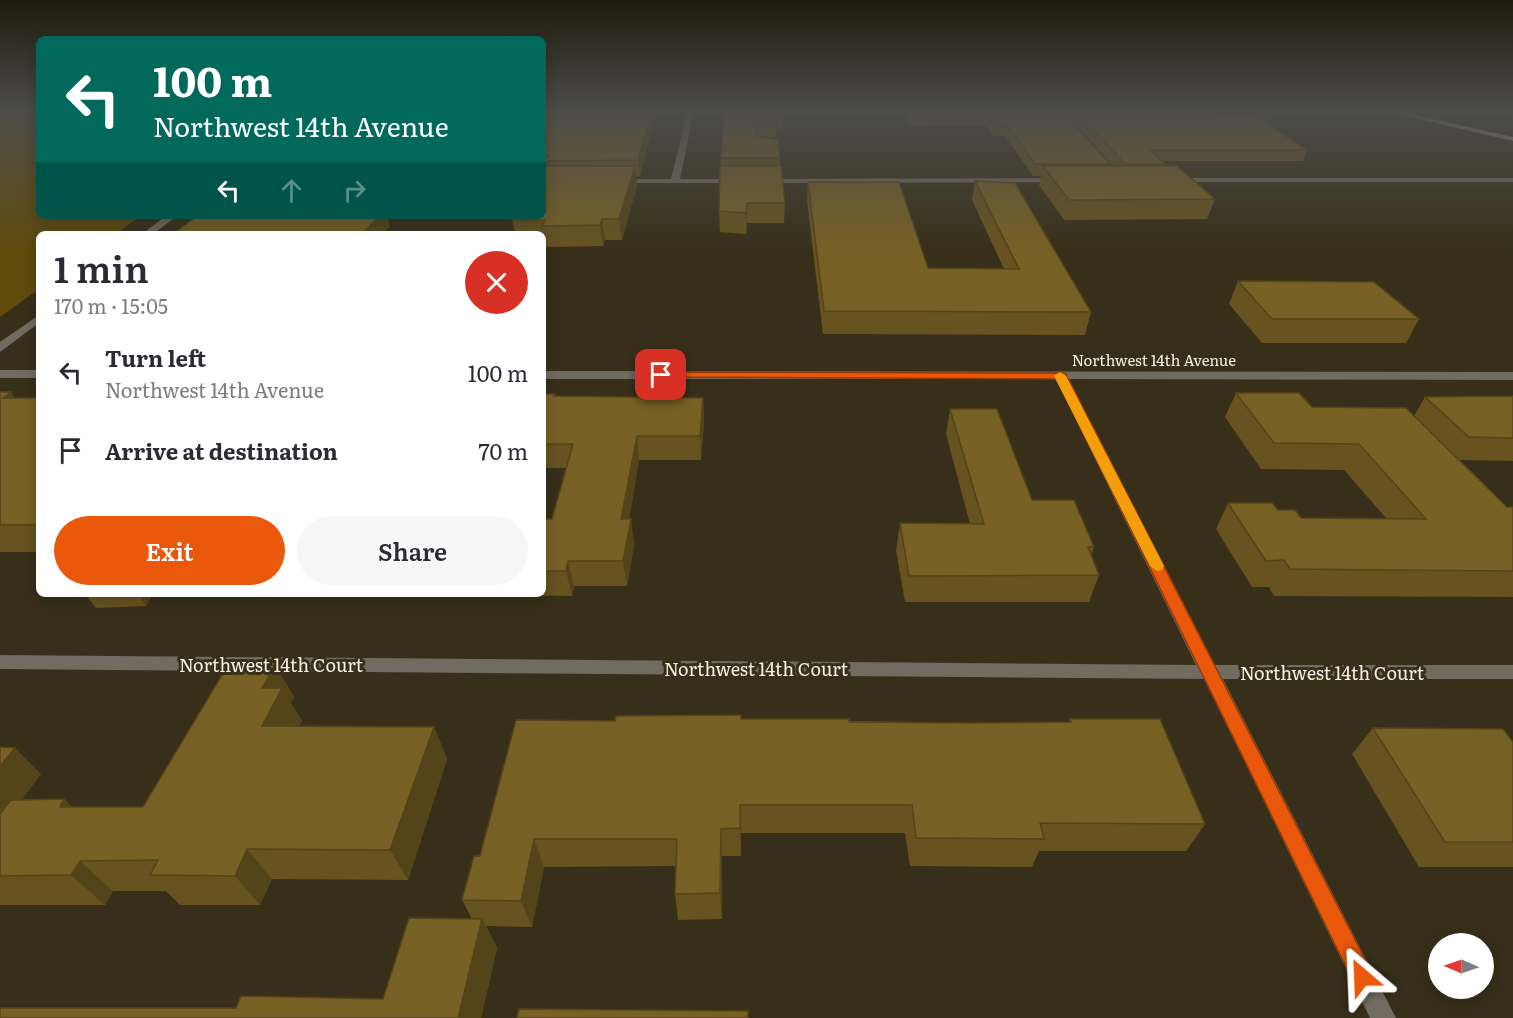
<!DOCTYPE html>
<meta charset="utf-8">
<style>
body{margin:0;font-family:Literata,serif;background:#f7f7f7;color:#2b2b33;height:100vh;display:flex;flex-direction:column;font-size:22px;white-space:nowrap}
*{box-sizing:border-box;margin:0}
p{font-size:20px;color:#7c7c81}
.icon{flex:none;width:33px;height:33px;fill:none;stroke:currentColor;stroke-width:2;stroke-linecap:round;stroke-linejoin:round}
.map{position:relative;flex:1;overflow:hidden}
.drawer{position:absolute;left:36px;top:231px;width:510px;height:366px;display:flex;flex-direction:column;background:#fff;border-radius:9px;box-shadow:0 3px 15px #0003}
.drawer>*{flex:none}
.guide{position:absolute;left:36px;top:36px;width:510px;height:183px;border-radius:9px;box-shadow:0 3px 15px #0003;background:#00695c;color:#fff;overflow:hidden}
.needle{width:39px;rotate:272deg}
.controls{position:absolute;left:1428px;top:933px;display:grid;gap:12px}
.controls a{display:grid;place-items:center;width:66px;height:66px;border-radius:50%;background:#fff;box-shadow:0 3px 15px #0003;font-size:30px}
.pin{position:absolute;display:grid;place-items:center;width:51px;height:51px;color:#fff;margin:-26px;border-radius:12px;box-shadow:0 3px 9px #0006}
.me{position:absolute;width:66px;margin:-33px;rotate:334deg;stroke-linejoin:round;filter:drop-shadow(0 0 4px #0008)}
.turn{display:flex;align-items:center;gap:21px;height:126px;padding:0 18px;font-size:27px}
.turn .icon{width:78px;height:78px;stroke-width:2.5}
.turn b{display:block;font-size:42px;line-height:51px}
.lanes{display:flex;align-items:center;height:57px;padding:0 18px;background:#0003;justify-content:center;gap:30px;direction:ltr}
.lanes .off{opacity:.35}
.round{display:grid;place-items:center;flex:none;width:63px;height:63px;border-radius:32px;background:#f7f7f7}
.head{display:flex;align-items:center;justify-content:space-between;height:102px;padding:0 18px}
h1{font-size:36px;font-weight:600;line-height:45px}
.primary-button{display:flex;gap:12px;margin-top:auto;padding:12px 18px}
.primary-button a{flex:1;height:69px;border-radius:36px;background:#ea580c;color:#fff;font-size:24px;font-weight:600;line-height:69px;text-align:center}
.primary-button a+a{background:#f7f7f7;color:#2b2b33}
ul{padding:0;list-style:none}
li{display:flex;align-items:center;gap:18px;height:78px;padding:0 18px}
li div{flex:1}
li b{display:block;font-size:22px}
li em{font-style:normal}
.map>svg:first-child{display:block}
.green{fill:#604b0c}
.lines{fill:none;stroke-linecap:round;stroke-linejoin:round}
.minor{fill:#706c61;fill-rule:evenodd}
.primary{fill:#afa792;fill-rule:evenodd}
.wall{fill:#675320}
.shaded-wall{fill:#54441a}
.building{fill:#786125;stroke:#54441a;stroke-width:1.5}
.route{fill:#ea580c;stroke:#983908;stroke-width:1.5}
.slow{fill:#f59e0b}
.labels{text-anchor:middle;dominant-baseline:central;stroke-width:6;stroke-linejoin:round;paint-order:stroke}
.street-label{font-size:15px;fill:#f5efe2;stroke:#372f19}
.near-street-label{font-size:18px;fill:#f5efe2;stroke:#372f19}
</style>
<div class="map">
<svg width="1513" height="1018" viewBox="0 0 1513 1018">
<rect width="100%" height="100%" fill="#372f19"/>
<path class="green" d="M0 110H39V216H140L116 234H39V289L0 317Z"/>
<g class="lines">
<g class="minor">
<path d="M688 110H694L680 179H739L743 181 742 183H613L612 181 616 179H671Z"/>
<path d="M1060 178H1063V182L763 183 759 181 763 179Z"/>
<rect x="1171" y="178" width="342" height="4"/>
<path d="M166 216H177L153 234H142Z"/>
<path d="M39 315V323L0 352V342Z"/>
<rect x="0" y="370" width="39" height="8"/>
<path d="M543 371 1513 372V380L1069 379 1215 665H1513V679H1223L1396 1018H1370L1204 679 0 669V655L1196 665 1056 379H543Z"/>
</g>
<path class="primary" d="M1381 110H1393L1513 137V141Z"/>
</g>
<g class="wall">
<path d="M543 110H657L640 176H636L637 185 622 240H605L603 246 546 247 545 240H543V234H515L512 220 543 216Z"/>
<path d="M724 110H783V129H776V137H764L780 158V166L785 203 784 223H747L746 234 720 232 719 211 721 158Z"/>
<path d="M903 110H1061L1110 164V166H1113L1063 110H1214L1218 113 1307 150 1303 161H1162L1165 164V166L1215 199 1207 219 1064 220 1039 185 1041 176H1033L1005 136H993L986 125 911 126Z"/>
<path d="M975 181 1091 312 1085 335 823 334 807 201 808 182 928 268 1004 269 972 200Z"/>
<path d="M1238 281 1419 319 1406 343H1262L1229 304Z"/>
<path d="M0 392 15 398H39V552H0Z"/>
<path d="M1236 393 1312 407 1414 416 1425 397 1513 396V461L1459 460 1507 507H1513V597L1274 596 1269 587H1252L1216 529 1228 503 1278 510 1301 518H1386L1344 470 1261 469 1225 417Z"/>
<path d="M543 394H555V396L703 398 704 422 701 460H639L629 519 634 544 627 586H574L572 596 443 594H543V523L552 519 566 468H543Z"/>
<path d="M950 409 1032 500 1094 547 1091 556 1099 575 1089 602H905L896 550 900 523 970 524 946 434Z"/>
<path d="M85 594H255L254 597H151L146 606 96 608Z"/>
<path d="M275 665 294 697 291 703 302 721 299 726 434 727 447 759 408 880 272 879 260 905H180L166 891H113L105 905H0V747L41 774 22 799H64L72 807H143Z"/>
<path d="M741 719 971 723 1069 722 1070 719 1205 824 1186 851H1039L1032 867 910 866 905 833H741V856H722V919L678 920 675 894 676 866 544 867 532 927 486 926 497 948 481 1018H0L236 1008 383 999 472 919 462 900 480 856 615 721Z"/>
<path d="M1373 728 1513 742V867H1419L1352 754Z"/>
</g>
<g class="shaded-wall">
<path d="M652 110H657L640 176 638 160Z"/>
<path d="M635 166 637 185 622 240 619 219Z"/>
<path d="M747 203V223L746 234V213Z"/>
<path d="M379 216H387L390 226 383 234H362Z"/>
<path d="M602 219 605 240 603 246 600 225Z"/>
<path d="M11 392 28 417 3 398Z"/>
<path d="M703 398 704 422 701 460 700 436Z"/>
<path d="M637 436 639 460 625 544 621 519Z"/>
<path d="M631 519 634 544 627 586 623 561Z"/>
<path d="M568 561 574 586 572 596 566 571Z"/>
<path d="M138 594H149L151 597 146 606Z"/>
<path d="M275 665 294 697 291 703 302 721 283 758 262 726V688Z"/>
<path d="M434 727 447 759 408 880 390 850Z"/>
<path d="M15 748 41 774 0 829V766Z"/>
<path d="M64 799 96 831 60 807Z"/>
<path d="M740 805 741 833V856L740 828Z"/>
<path d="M721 829 722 856V919L720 893Z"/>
<path d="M534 839 544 867 532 927 521 901Z"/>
<path d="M247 849 272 879 260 905 235 876Z"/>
<path d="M80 861 113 891 105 905 71 875Z"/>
<path d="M482 919 497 948 481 1018H458Z"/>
</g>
<g class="building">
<path d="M543 110H652L638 160 545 161 548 155H543Z"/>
<path d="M724 110H783V113H776V121H756L755 135 778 140 780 158H721Z"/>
<path d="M910 110H1061L1110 164H1035L1007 125H995L987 115H913Z"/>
<path d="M1075 110H1214L1218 113H1251L1307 150H1150L1165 164H1125Z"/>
<path d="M543 166H635L619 219H602L600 225 542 226 545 220H512L514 216H543Z"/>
<path d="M720 166H781L785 203H747L746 213 719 211Z"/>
<path d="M1043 166H1177L1215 199 1069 200Z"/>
<path d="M975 181 1015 183 1091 312 824 311 808 182H899L928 268 1019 269Z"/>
<path d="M197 216H379L362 234H173Z"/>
<path d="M1238 281 1374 282 1419 319H1272Z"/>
<path d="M0 392H11L3 398H39V525H0Z"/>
<path d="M1236 393H1299L1312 407 1406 408 1507 507H1513V571L1290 569 1284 560 1266 561 1228 503H1272L1278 510H1295L1301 518 1426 519 1359 444 1274 443Z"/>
<path d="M543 394H555L554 396 703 398 700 436H637L621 519H631L623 561H568L566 571H543V523L545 519H552L573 444H543Z"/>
<path d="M1513 396V438L1469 437 1425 397Z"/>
<path d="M950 409H997L1032 500H1074L1094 547H1088L1099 575 909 576 900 523 984 524Z"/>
<path d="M228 665H275L262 688H282L262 726 434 727 390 850 247 849 235 876 150 875 158 860 80 861 71 875 0 876V814L11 800 64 799 60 807H143Z"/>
<path d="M741 715V719H849V722L971 723 1071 722 1070 719H1160L1205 824 1040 823 1044 839 916 838 912 805H740V828L721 829 720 893 675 894 677 839H534L521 901 462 900 474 856H480L516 720 615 721 616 716Z"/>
<path d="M1373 728 1503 729 1513 742V842H1445Z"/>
<path d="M0 747 15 748 0 766Z"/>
<path d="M409 918 482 919 458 1018H0V1008H236L241 996 383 999Z"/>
<path d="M519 1009 748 1011V1018H517Z"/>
</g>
<linearGradient id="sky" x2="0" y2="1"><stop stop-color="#1e1a0e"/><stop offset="0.44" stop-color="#4d4d49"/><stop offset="1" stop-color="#4d4d49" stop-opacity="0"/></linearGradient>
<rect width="1513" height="252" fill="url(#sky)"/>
<path class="route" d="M661 372 1065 373 1370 969 1374 977 1370 985 1362 988 1355 985 1057 379 657 377V373Z"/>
<path class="slow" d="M1060 372 1066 376 1164 566 1162 570 1157 571 1150 566 1054 376Z"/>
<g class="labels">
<g class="street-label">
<text x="1154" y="359">Northwest 14th Avenue</text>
</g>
<g class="near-street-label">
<text x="271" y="664">Northwest 14th Court</text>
<text x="756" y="668">Northwest 14th Court</text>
<text x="1332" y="672">Northwest 14th Court</text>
</g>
</g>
</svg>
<div class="controls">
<a><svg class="needle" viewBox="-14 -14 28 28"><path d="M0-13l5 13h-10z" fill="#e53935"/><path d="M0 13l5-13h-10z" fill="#7c7c81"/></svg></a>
</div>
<div class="pin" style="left:661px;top:375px;background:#d93025"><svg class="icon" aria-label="arrive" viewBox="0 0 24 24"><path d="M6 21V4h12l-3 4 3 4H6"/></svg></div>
<svg class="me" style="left:1362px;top:977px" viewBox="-20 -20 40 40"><path d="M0-17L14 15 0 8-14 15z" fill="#ea580c" stroke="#fff" stroke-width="4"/></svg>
<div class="guide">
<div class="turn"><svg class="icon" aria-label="left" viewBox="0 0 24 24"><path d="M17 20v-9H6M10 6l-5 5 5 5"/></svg><div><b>100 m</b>Northwest 14th Avenue</div></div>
<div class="lanes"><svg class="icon" aria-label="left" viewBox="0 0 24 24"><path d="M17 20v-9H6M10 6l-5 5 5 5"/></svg><svg class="icon off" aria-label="ahead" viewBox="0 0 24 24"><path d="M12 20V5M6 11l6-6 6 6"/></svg><svg class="icon off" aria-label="right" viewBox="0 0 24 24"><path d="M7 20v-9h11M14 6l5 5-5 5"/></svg></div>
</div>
<section class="drawer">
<div class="head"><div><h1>1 min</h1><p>170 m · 15:05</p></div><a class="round" style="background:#d93025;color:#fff"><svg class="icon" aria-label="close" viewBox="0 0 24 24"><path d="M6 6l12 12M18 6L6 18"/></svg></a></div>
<ul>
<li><svg class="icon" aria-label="left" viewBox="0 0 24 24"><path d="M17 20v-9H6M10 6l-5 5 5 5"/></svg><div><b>Turn left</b><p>Northwest 14th Avenue</p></div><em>100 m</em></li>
<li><svg class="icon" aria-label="arrive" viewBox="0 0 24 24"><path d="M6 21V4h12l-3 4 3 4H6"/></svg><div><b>Arrive at destination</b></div><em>70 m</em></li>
</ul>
<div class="primary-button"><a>Exit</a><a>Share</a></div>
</section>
</div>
